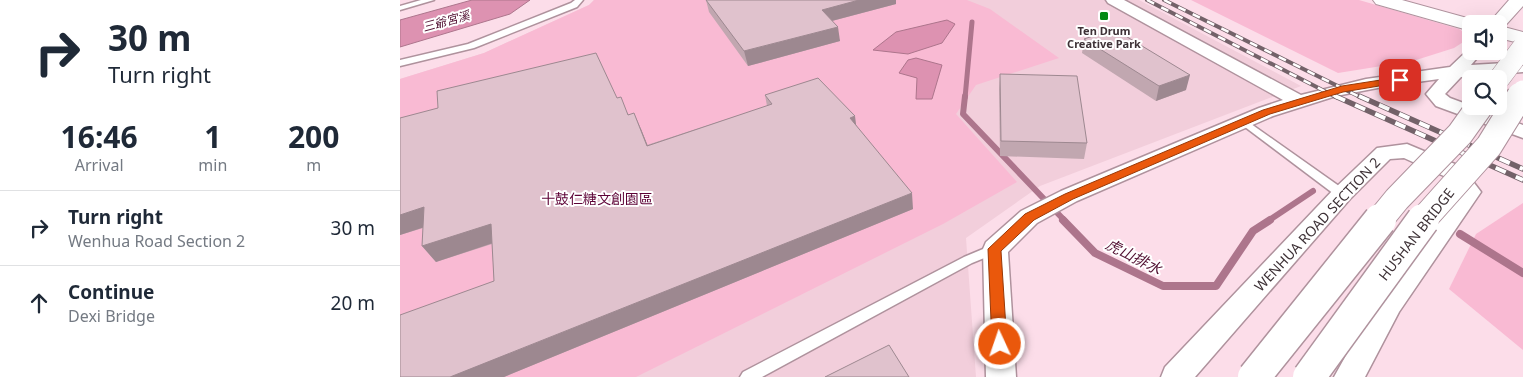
<!DOCTYPE html>
<meta charset="utf-8">
<style>
body{margin:0;font-family:"Noto Sans","Noto Sans TC",sans-serif;background:#f6f6f7;color:#1f2937;height:100vh;display:flex;flex-direction:column;font-size:19px;white-space:nowrap}
*{box-sizing:border-box;margin:0}
p{font-size:16px;color:#747a83}
.icon{flex:none;width:28px;height:28px;fill:none;stroke:currentColor;stroke-width:2;stroke-linecap:round;stroke-linejoin:round}
.map{position:relative;flex:1;overflow:hidden}
.details{display:flex;flex-direction:column;background:#fff;width:400px}
.details>*{flex:none}
.guide{background:#fff;color:#1f2937;overflow:hidden}
.buttons{position:absolute;left:1062px;top:15px;display:grid;gap:10px}
.buttons a{display:grid;place-items:center;width:45px;height:45px;border-radius:8px;background:#fff;box-shadow:0 5px 20px #0002;font-size:25px}
.pin{position:absolute;display:grid;place-items:center;width:42px;height:42px;color:#fff;margin:-21px;border-radius:10px;box-shadow:0 2px 8px #0006}
.me{position:absolute;width:55px;margin:-28px;rotate:357deg;stroke-linejoin:round;filter:drop-shadow(0 0 4px #0008)}
.turn{display:flex;align-items:center;gap:18px;height:105px;padding:0 25px;font-size:22px}
.turn .icon{width:65px;height:65px;stroke-width:2.5}
.turn b{display:block;font-size:35px;line-height:42px}
.eta{display:flex;justify-content:space-evenly;align-items:center;height:85px;text-align:center}
.eta b{font-size:30px;font-weight:700;line-height:35px}
ul{padding:0;list-style:none}
li{display:flex;align-items:center;gap:15px;height:75px;padding:0 25px;border-top:1px solid #e0e1e3}
li div{flex:1}
li b{display:block;font-size:19px}
li em{font-style:normal}
main{display:flex;flex:1;min-height:0}
.map>svg:first-child{display:block}
.built{fill:#f2cedb}
.green{fill:#f9bad3}
.water{fill:#dd92b1;stroke:#ad758c}
.lines{fill:none;stroke-linecap:round;stroke-linejoin:round}
.stream-far2{stroke:#ad758c;stroke-width:5}
.stream-far1{stroke:#ad758c;stroke-width:6}
.stream{stroke:#ad758c;stroke-width:8}
.lane-casing{stroke:#af929d;stroke-width:3}
.street-casing{stroke:#af929d;stroke-width:3}
.secondary-casing{stroke:#af929d;stroke-width:2}
.lane{fill:#fff;fill-rule:evenodd}
.street{fill:#fff;fill-rule:evenodd}
.secondary{fill:#fff;fill-rule:evenodd}
.rail-far1-casing{stroke:#736269;stroke-width:4}
.rail-casing{stroke:#736269;stroke-width:5.5}
.rail-far1{stroke:#fff;stroke-width:2.5;stroke-dasharray:8;stroke-linecap:butt}
.rail{stroke:#fff;stroke-width:4;stroke-dasharray:11;stroke-linecap:butt}
.secondary-bridge-far2-casing{stroke:#af929d;stroke-width:22;stroke-linecap:butt}
.secondary-bridge-far1-casing{stroke:#af929d;stroke-width:28;stroke-linecap:butt}
.secondary-bridge-casing{stroke:#af929d;stroke-width:35;stroke-linecap:butt}
.secondary-bridge-far2{stroke:#fff;stroke-width:21}
.secondary-bridge-far1{stroke:#fff;stroke-width:26}
.secondary-bridge{stroke:#fff;stroke-width:32}
.wall{fill:#c1a7b0}
.shaded-wall{fill:#9d8890}
.building{fill:#e0c2cd;stroke:#9d8890}
.route{fill:#ea580c;stroke:#983908}
.poi-dot{fill:#028914;stroke:#fff;stroke-width:2}
.labels{text-anchor:middle;dominant-baseline:central;stroke-width:4;stroke-linejoin:round;paint-order:stroke}
.far-poi-label{font-size:11px;font-weight:bold;fill:#3e3237;stroke:#fff}
.far-water-label{font-size:12px;font-style:italic;fill:#500e30;stroke:#fff}
.park-label{font-size:14px;fill:#5d0236;stroke:#fff}
.street-label{font-size:14px;fill:#3e3237;stroke:#fff}
.water-label{font-size:15px;font-style:italic;fill:#500e30;stroke:#fff}
</style>
<main>
<section class="details">
<div class="guide">
<div class="turn"><svg class="icon" aria-label="right" viewBox="0 0 24 24"><path d="M7 20v-9h11M14 6l5 5-5 5"/></svg><div><b>30 m</b>Turn right</div></div>
</div>
<div class="eta">
<div><b>16:46</b><p>Arrival</p></div>
<div><b>1</b><p>min</p></div>
<div><b>200</b><p>m</p></div>
</div>
<ul>
<li><svg class="icon" aria-label="right" viewBox="0 0 24 24"><path d="M7 20v-9h11M14 6l5 5-5 5"/></svg><div><b>Turn right</b><p>Wenhua Road Section 2</p></div><em>30 m</em></li>
<li><svg class="icon" aria-label="ahead" viewBox="0 0 24 24"><path d="M12 20V5M6 11l6-6 6 6"/></svg><div><b>Continue</b><p>Dexi Bridge</p></div><em>20 m</em></li>
</ul>
</section>
<div class="map">
<svg width="1123" height="377" viewBox="0 0 1123 377">
<rect width="100%" height="100%" fill="#fcdde9"/>
<path class="built" d="M194 0H739L901 86 640 186 566 238 576 377H0V79L84 53 189 5Z"/>
<g class="green">
<path d="M194 0H567L590 9 659 58 576 85 556 114 617 182 543 224 236 377H0V79L84 53 189 5Z"/>
<path d="M791 0H959L1059 29 1071 37 1054 48 1013 61 938 73Z"/>
<path d="M1123 203V350L1049 289 1076 234Z"/>
</g>
<g class="water">
<path d="M72 0H130L110 14 0 47V20Z"/>
<path d="M547 20 555 24 542 43 508 54 473 50 496 32Z"/>
<path d="M516 58 542 65 532 99H516L517 78 499 73 508 60Z"/>
</g>
<g class="lines">
<path class="stream-far2" d="M565 98 572 22"/>
<g class="stream-far1">
<path d="M565 96 563 114 665 221"/>
<path d="M868 221 913 191"/>
</g>
<g class="stream">
<path d="M663 220 695 253 763 286H816L853 231 870 220"/>
<path d="M1060 234 1123 273"/>
</g>
<defs>
<g id="lane">
<path d="M21 0H34L0 10V6Z"/>
<path d="M175 0H183L177 7 74 48 0 66V60L68 44 171 3Z"/>
<path d="M844 119 946 191 948 194 946 197H938L841 124 839 122Z"/>
<path d="M595 244 599 246 601 249 599 252 572 263 362 377H340L343 372 564 257Z"/>
</g>
<g id="street">
<path d="M706 0H724L901 95 966 79 1050 67 1071 47V51H1083L1071 65 1123 62V72L1061 77 1045 94 1050 98 1123 125V138L1036 106 1026 94 1039 79 988 86 936 96 873 116 677 201 637 223 608 252 616 377H586L583 249 586 242 621 211 661 191 859 108 883 100 708 3Z"/>
<path d="M1007 144 1062 167 1081 192 999 312 965 377H934L979 296 1058 192 1046 177 1004 158 990 159 950 199 795 377H761L765 367 934 189 977 148Z"/>
</g>
<g id="secondary">
<path d="M973 0H1002L1078 21 1080 24H1071V31L976 4Z"/>
<path d="M1109 0H1123V6L1104 27 1123 32V44L1099 38V24H1088Z"/>
</g>
</defs>
<use href="#lane" class="lane-casing"/>
<use href="#street" class="street-casing"/>
<use href="#secondary" class="secondary-casing"/>
<use href="#lane" class="lane"/>
<use href="#street" class="street"/>
<use href="#secondary" class="secondary"/>
<defs>
<g id="rail-far1">
<path d="M747 0 938 98"/>
<path d="M764 0 962 98"/>
</g>
<g id="rail">
<path d="M935 96 1123 180"/>
<path d="M959 96 1123 169"/>
</g>
</defs>
<use href="#rail-far1" class="rail-far1-casing"/>
<use href="#rail" class="rail-casing"/>
<use href="#rail-far1" class="rail-far1"/>
<use href="#rail" class="rail"/>
<defs>
<g id="secondary-bridge-far2">
<path d="M1099 79 1123 47"/>
<path d="M1119 98 1123 91"/>
</g>
<g id="secondary-bridge-far1">
<path d="M979 221 997 199 1060 134 1080 106"/>
<path d="M1022 221 1089 146 1120 96"/>
</g>
<g id="secondary-bridge">
<path d="M854 377 980 220"/>
<path d="M909 377 1023 220"/>
</g>
</defs>
<use href="#secondary-bridge-far2" class="secondary-bridge-far2-casing"/>
<use href="#secondary-bridge-far1" class="secondary-bridge-far1-casing"/>
<use href="#secondary-bridge" class="secondary-bridge-casing"/>
<use href="#secondary-bridge-far2" class="secondary-bridge-far2"/>
<use href="#secondary-bridge-far1" class="secondary-bridge-far1"/>
<use href="#secondary-bridge" class="secondary-bridge"/>
</g>
<g class="wall">
<path d="M306 0H496V4L432 21 440 41 348 66 309 12Z"/>
<path d="M684 39 786 90 756 101 682 53Z"/>
<path d="M600 74 687 143 684 159 600 156 599 89Z"/>
<path d="M365 95 456 125 513 209 104 377H0L94 281 92 244 36 262 22 246 23 228 0 235V118L217 98 229 115 241 129 247 145 367 106Z"/>
</g>
<g class="shaded-wall">
<path d="M459 0H496V4L424 23 422 10Z"/>
<path d="M438 27 440 41 348 66 344 51Z"/>
<path d="M790 75 786 90 756 101 759 86Z"/>
<path d="M234 113 241 129 254 161 247 146Z"/>
<path d="M455 116 457 132 450 118Z"/>
<path d="M512 193 513 209 104 377H50Z"/>
<path d="M24 207 37 223 0 235V215Z"/>
<path d="M91 224 102 240 36 262 22 246Z"/>
</g>
<g class="building">
<path d="M306 0H459L422 10 438 27 344 51Z"/>
<path d="M714 29 790 75 759 86 684 39Z"/>
<path d="M196 53 217 98 221 97 228 115 234 113 247 146 372 104 365 95 418 78 455 116 450 118 512 193 50 377H0V315L94 281 91 224 22 246 24 207 0 215V118L38 108 37 91Z"/>
<path d="M600 74 677 76 687 143 601 141Z"/>
<path d="M489 345 509 377H425Z"/>
</g>
<path class="route" d="M1000 77 1005 80 1003 82 943 92 870 114 673 199 634 220 601 251 607 344 605 348 600 350 595 348 592 344 588 249 625 214 665 194 863 110 942 86Z"/>
<rect class="poi-dot" x="699" y="11" width="10" height="10" rx="2.5"/>
<g class="labels">
<g class="far-poi-label">
<text x="704" y="30">Ten Drum<tspan x="704" dy="13">Creative Park</tspan></text>
</g>
<g class="far-water-label">
<text transform="translate(46 21) rotate(-15)">三爺宮溪</text>
</g>
<g class="park-label">
<text x="197" y="198">十鼓仁糖文創園區</text>
</g>
<g class="street-label">
<text transform="translate(917 224) rotate(-47)">WENHUA ROAD SECTION 2</text>
<text transform="translate(1016 234) rotate(-52)">HUSHAN BRIDGE</text>
</g>
<g class="water-label">
<text transform="translate(734 256) rotate(27)">虎山排水</text>
</g>
</g>
</svg>
<div class="buttons">
<a><svg class="icon" aria-label="sound" viewBox="0 0 24 24"><path d="M4 9h4l5-4v14l-5-4H4zM17 9q2 3 0 6"/></svg></a>
<a><svg class="icon" aria-label="search" viewBox="0 0 24 24"><circle cx="10" cy="10" r="6"/><path d="M15 15l6 6"/></svg></a>
</div>
<div class="pin" style="left:1000px;top:80px;background:#d93025"><svg class="icon" aria-label="arrive" viewBox="0 0 24 24"><path d="M6 21V4h12l-3 4 3 4H6"/></svg></div>
<svg class="me" style="left:600px;top:344px" viewBox="-20 -20 40 40"><circle r="17" fill="#ea580c" stroke="#fff" stroke-width="3"/><path d="M0-11L8 9 0 5-8 9z" fill="#fff"/></svg>
</div>
</main>
